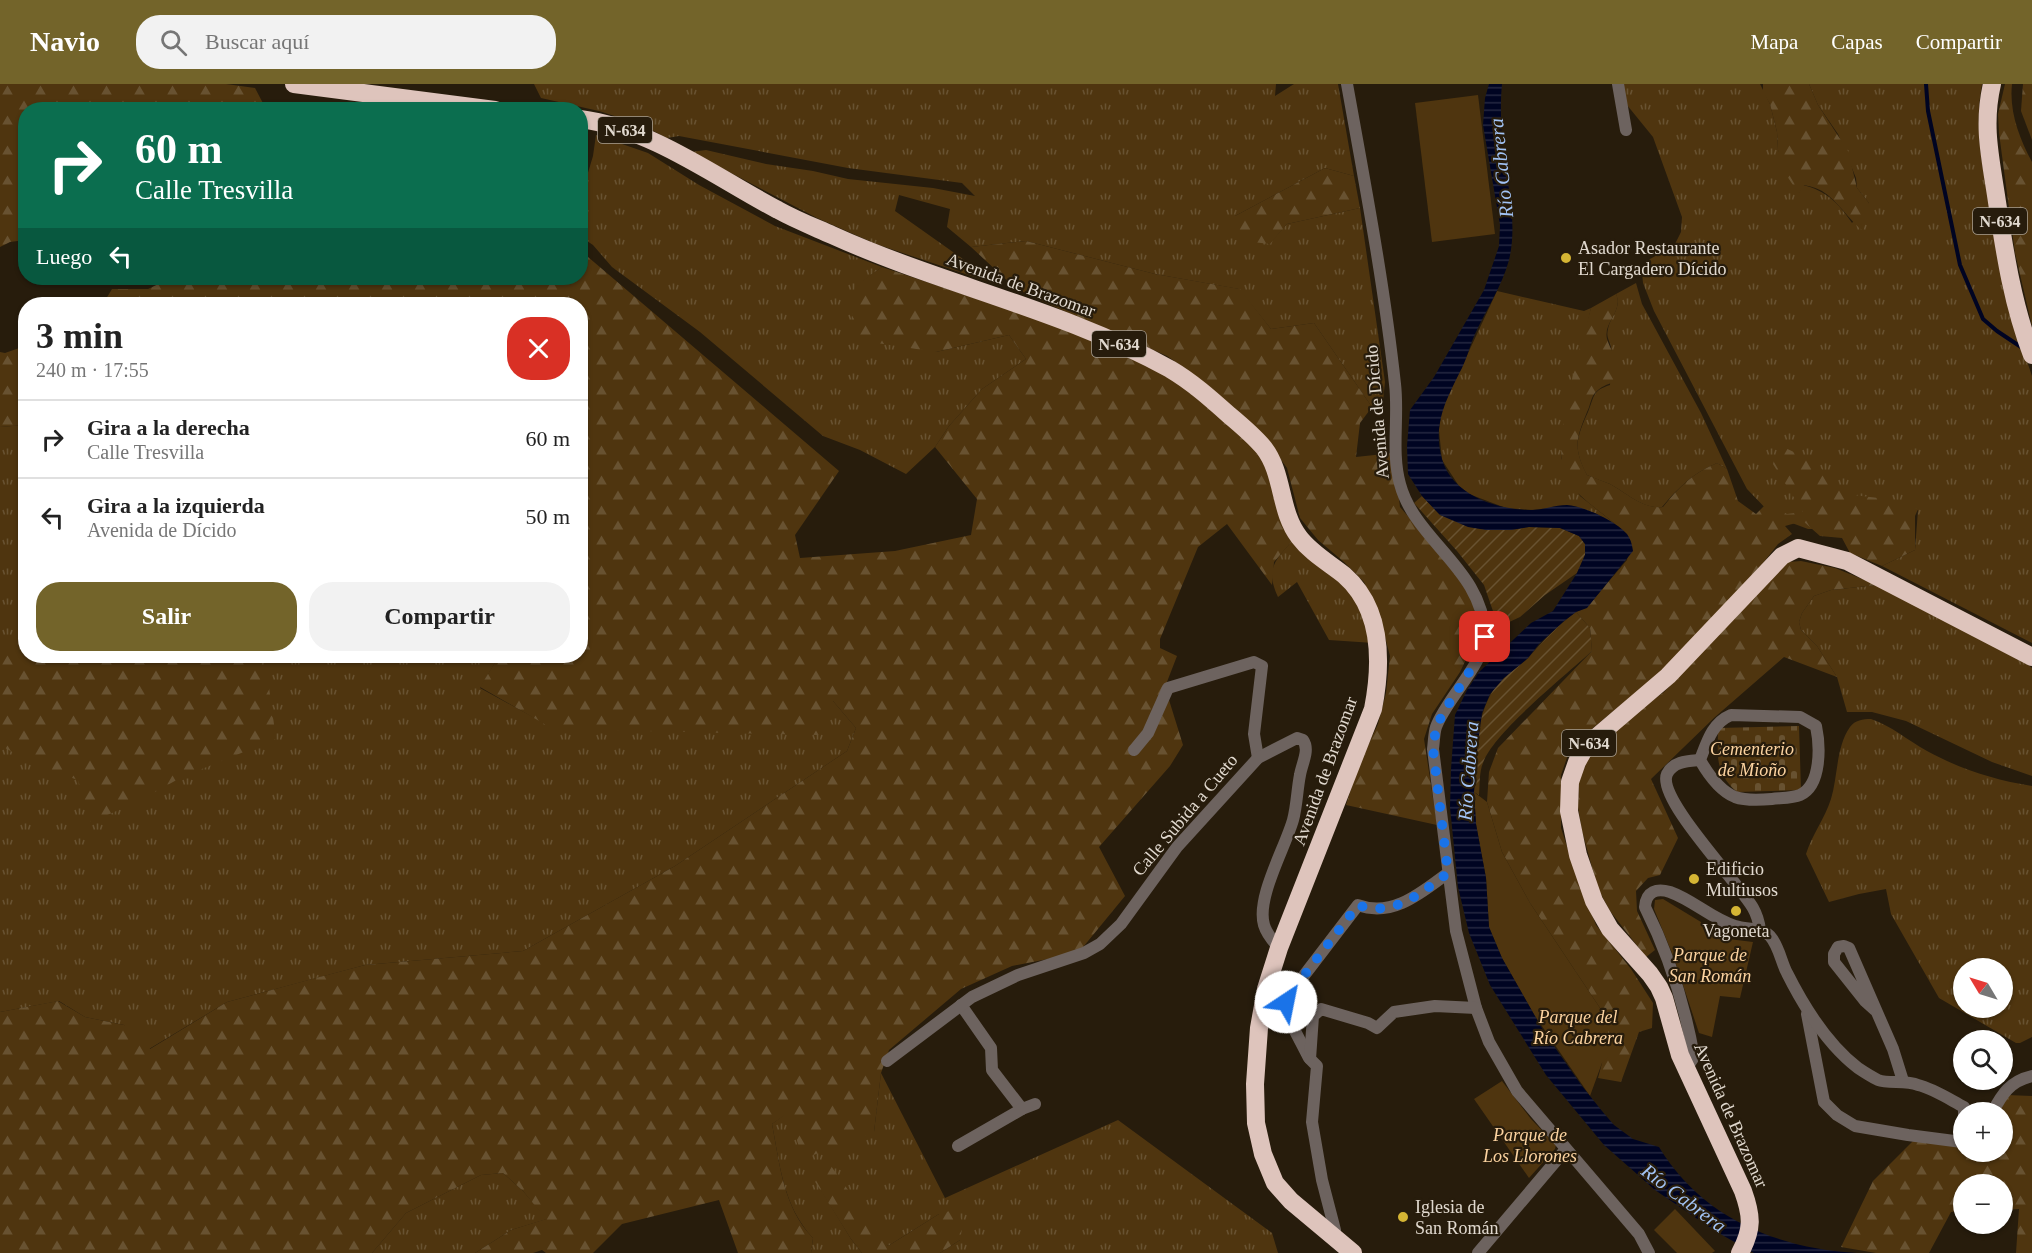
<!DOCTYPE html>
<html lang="es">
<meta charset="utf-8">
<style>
body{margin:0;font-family:Georgia,serif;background:#f2f2f2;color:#222;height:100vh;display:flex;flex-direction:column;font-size:22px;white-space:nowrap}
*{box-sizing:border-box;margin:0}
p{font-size:20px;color:#767676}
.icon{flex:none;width:33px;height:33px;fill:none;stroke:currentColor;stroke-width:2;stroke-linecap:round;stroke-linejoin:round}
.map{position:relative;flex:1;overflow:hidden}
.side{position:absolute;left:18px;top:213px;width:570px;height:366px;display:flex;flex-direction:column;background:#fff;border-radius:24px;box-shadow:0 2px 4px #0004}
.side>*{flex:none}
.hud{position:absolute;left:18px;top:18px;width:570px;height:183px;border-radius:24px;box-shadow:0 2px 4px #0004;background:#0b6e4f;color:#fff;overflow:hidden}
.needle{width:39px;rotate:308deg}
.fabs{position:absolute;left:1953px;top:874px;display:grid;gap:12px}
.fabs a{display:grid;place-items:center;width:60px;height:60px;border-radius:50%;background:#fff;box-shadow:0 2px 4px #0004;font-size:30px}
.pin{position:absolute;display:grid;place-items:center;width:51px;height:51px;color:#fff;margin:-26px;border-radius:12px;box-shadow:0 3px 9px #0006}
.me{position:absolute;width:66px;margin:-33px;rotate:34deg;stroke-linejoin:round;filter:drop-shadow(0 0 4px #0008)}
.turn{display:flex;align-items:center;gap:21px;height:126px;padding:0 18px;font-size:27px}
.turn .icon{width:78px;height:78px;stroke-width:2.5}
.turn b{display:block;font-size:42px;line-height:51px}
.then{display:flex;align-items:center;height:57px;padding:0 18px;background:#0003;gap:12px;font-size:22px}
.round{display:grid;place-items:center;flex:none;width:63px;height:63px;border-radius:24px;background:#f2f2f2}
.overview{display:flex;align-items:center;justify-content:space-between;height:102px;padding:0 18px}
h1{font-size:36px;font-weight:800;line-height:45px}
.action{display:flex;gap:12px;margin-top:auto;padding:12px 18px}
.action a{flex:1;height:69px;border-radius:24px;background:#73642a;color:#fff;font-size:24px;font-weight:800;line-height:69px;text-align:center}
.action a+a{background:#f2f2f2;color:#222}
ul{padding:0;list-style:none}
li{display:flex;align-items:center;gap:18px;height:78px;padding:0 18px;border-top:2px solid #e0e0e0}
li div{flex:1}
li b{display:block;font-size:22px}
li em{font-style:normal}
header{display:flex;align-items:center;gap:36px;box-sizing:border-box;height:84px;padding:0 30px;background:#73642a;color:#fff}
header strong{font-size:28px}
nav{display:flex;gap:33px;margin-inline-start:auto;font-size:21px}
.search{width:420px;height:54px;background:#f2f2f2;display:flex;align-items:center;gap:15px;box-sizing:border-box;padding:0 21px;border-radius:24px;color:#767676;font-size:22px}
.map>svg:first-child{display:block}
.grass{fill:url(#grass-tufts);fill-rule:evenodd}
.forest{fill:url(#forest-firs)}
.cemetery{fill:url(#cemetery-stones)}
.park{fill:#4f350f}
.garden{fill:url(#garden-furrows)}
.water{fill:url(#water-rules)}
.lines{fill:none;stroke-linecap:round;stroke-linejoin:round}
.stream{stroke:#000422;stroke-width:4}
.street{stroke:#6d635f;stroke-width:12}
.highway{stroke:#dec4bc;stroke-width:18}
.route{stroke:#1a73e8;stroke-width:10;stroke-dasharray:0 18}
.poi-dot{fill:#d5b534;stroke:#271c0c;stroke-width:2}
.labels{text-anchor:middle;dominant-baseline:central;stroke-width:4.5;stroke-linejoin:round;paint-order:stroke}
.shield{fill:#271c0c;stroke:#a9a094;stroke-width:1.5}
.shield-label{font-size:16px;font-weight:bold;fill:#e1d9cf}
.poi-label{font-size:18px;fill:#e1d9cf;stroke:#271c0c;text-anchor:start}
.street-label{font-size:18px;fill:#e1d9cf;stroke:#271c0c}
.park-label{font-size:18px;font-style:italic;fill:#fcd3a0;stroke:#271c0c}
.water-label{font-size:20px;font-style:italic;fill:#a2c3f5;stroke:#271c0c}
</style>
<header>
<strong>Navio</strong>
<div class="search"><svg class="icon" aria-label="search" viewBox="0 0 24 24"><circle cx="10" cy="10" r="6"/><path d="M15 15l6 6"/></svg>Buscar aquí</div>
<nav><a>Mapa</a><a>Capas</a><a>Compartir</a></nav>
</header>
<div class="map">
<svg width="2032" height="1169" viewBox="0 0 2032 1169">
<defs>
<pattern id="grass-tufts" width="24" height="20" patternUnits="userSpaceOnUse" patternTransform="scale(1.5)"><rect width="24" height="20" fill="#4f350f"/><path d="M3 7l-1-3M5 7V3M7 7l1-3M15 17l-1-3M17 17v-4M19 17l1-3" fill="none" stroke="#685231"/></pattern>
<pattern id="forest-firs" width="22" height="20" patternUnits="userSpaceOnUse" patternTransform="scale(1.5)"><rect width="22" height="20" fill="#4f350f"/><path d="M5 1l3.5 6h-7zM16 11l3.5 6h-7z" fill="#685231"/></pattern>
<pattern id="cemetery-stones" width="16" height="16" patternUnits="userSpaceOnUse" patternTransform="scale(1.5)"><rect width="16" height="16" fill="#4f350f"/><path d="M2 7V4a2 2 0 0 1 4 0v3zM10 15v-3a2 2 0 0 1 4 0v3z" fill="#685231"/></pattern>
<pattern id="garden-furrows" width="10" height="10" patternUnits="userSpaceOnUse" patternTransform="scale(1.5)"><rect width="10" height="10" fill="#4f350f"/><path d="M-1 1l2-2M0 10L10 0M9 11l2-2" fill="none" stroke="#685231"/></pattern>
<pattern id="water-rules" width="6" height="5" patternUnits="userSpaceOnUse" patternTransform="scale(1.5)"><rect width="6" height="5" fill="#000422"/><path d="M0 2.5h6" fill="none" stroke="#252841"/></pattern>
</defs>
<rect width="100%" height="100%" fill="#271c0c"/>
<g class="grass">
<path d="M534 0H1276L1275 12 1294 0H1338L1354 92 1325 84 1235 132 1269 160 1287 140 1360 124 1385 298 1383 317 1372 323 1314 239 1271 245 1239 205 1155 190 1026 157 971 163 947 143 950 125 899 111 895 127 1001 202 876 160 817 134 691 68 706 66 766 80 813 87 848 95 933 104 975 112 962 99 848 84 679 52 667 54 642 41 599 27 541 14Z"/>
<path d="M1621 0H1760L1770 20 1777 48 1778 66 1799 109 1803 101C1827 107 1838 119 1852 139L1869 119 1857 104 1856 94 1838 50 1818 21 1809 0H1982C1974 42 1982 82 1990 123 2000 181 2013 237 2032 292V559L1882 482 1915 466 1918 426 1867 445H1808L1773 432 1747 405 1654 227 1643 199 1642 188 1650 175 1674 162 1681 148 1682 133 1653 53 1627 21Z"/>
<path d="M596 51 648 69 699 101 775 142 882 183 855 203 936 268 1009 251 1026 275 982 305 949 342 935 363 906 390 860 366 823 352 700 248 612 183 593 161 581 153V112L593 72Z"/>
<path d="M1636 199 1642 220 1701 329 1727 385 1717 379C1693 389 1679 403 1662 423 1642 425 1627 409 1610 400 1602 397 1594 394 1587 391 1573 364 1576 355 1588 328 1595 311 1592 307 1610 301 1611 289 1613 274 1611 263 1609 255 1606 253 1608 245 1611 231 1622 224 1616 210Z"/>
<path d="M1497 207 1584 227 1591 224 1566 330 1561 374 1580 412 1619 443 1595 429 1548 424 1533 426 1506 424 1469 410 1459 402 1442 376 1439 346 1442 325Z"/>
<path d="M25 341 26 572H499L480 604 553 644 600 645 833 617 856 644 847 667 675 782 523 867 365 881 227 918 149 965 124 941 85 933 59 917 0 928V343Z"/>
<path d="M1293 456 1340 496 1357 515 1374 559 1329 556 1297 498 1278 513C1265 485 1275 476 1293 456Z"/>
<path d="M1877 501 2021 575 2032 584V692L1992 678 1906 637 1872 628H1847L1837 593 1817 562 1801 546 1799 538 1802 529 1814 512 1831 506Z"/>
<path d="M1871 635C1892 642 1907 656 1927 667 1960 685 1994 696 2032 702V953L2020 959H2016L1939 914 1891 830 1886 805 1859 810 1829 818 1806 770C1812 751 1825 734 1831 715 1838 692 1836 663 1850 643 1855 636 1863 635 1871 635ZM1964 885H2002V924H1964Z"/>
<path d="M881 989 945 1114 1118 1036 1272 1149 1278 1169H940L960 1156 939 1130 888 1162 810 1088 851 1155 862 1169H811L813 1154C783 1122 780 1081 772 1040L788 1028 874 1048Z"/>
<path d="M503 1089 523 1107 547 1135 511 1146 475 1169H372L406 1129 481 1091Z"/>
</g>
<g class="forest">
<path d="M0 0H226L255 4 266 25 26 26 25 156 10 158 0 163Z"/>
<path d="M1763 0H1809L1818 21 1848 67 1857 104 1869 119 1863 147C1848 135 1838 117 1822 107 1817 104 1809 102 1804 101L1799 110 1783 86 1778 66 1777 48 1770 20 1763 8Z"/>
<path d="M2005 0H2012C2009 27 2019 54 2032 78V242L2015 169 1999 49 1998 30Z"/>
<path d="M2023 0H2032V56L2021 27Z"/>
<path d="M1325 84 1354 92 1360 124 1287 140 1270 160 1235 156V132Z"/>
<path d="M1026 157 1155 190 1240 205 1271 245 1314 239 1372 323 1360 339 1356 373 1393 369 1400 423 1461 494 1474 521 1477 553 1460 588 1432 630 1424 655 1437 741 1346 721 1358 683 1378 640 1386 609 1390 572 1380 534 1364 498 1344 478 1318 456 1300 434 1287 384 1266 355 1186 285 1167 272 1140 260 1030 212 1013 202 971 163Z"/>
<path d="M581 167 839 387 795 451 800 474 895 467 971 451 977 415 935 363 949 342 982 305 1026 275 1009 251 936 268 864 257 851 241 855 202 882 183 1096 255 1163 288 1208 317 1255 362 1268 383 1293 456 1274 478 1272 501 1227 440 1198 463 1160 555V564L1177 572 1165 603 1183 661 1170 682 1099 763 1125 812 1070 879 1053 874 1012 882 961 905 889 966 881 989 874 1048 803 1075 788 1029 772 1040C780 1081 783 1123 813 1154L811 1169H738L719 1116 622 1140 593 1169H546L542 1166 533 1169H475L511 1146 546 1135 523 1107 503 1089 481 1091 406 1129 372 1169H0V928L58 917 85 933 124 941 139 947 150 965 227 918 312 895 365 881 523 867 675 782 847 667 856 644 833 617 819 651 553 645 480 603 499 572H580V220H103L112 205H148L171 194H580Z"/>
<path d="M1616 210C1624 227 1603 238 1607 255 1610 265 1617 275 1621 286 1616 302 1606 298 1597 307 1590 313 1591 321 1587 328 1576 355 1573 364 1587 391 1595 394 1602 397 1610 400 1627 409 1642 425 1663 423 1679 403 1693 389 1717 379L1727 385 1738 417 1756 430 1767 419 1787 430 1803 428 1773 380 1779 361 1815 378 1845 410 1895 416 1918 425 1915 432V466L1882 482 1850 469 1842 454 1820 452 1803 437 1785 442 1792 450 1778 460 1763 479 1668 582 1571 662 1561 691V744L1577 793 1596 841 1631 885 1653 919 1652 944 1639 948 1621 998 1598 994 1602 979 1608 936 1530 819 1502 768 1487 718 1489 688 1498 664 1592 567 1590 544 1576 528 1587 523 1627 476 1631 458 1626 450C1607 430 1581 418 1566 394 1549 366 1582 257 1591 224Z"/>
<path d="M25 262V341L0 343V268L5 269Z"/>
<path d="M1801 477 1835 484 1877 501 1831 506 1814 512 1802 529 1799 538 1801 546 1817 562 1837 593 1784 573 1715 633 1651 695 1678 754 1660 791 1648 794 1636 807 1637 827 1655 866 1646 873 1610 827 1598 805 1582 747 1578 723 1579 698 1588 674 1598 663 1628 634 1664 608 1788 478Z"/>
<path d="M25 549 26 572H258L268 596 276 655 182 693 135 719 91 738 78 696 35 681 0 661V562Z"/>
<path d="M2006 1011 2032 1012V1169H2016L2019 1125 2003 1126 2002 1101H1964L1963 1127 1951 1128 1929 1169H1876L1841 1163 1873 1097 1916 1054 1963 1060 1964 1068H2002V1029H1998Z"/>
<path d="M826 1075 888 1162 939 1130 956 1125 963 1139 960 1156 940 1169H862L851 1155 809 1088 817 1080Z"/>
</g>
<path class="cemetery" d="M1799 642 1801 706 1737 708C1714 688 1718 672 1718 644Z"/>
<g class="park">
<path d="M1478 11 1495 150 1432 158 1415 19Z"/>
<path d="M1474 708 1487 718 1502 768 1530 819 1608 936V973L1602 979 1590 1012 1535 932 1502 874 1489 843 1486 794 1476 740Z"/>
<path d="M1663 815 1729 855 1753 858 1740 914 1720 912 1712 953 1699 949 1674 874 1654 825 1655 816Z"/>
<path d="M1502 997 1531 1035 1556 1061 1555 1065 1529 1094 1474 1015Z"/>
<path d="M1675 1125 1715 1167 1712 1169H1677L1654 1146Z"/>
</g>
<g class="garden">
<path d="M1422 412 1440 431 1486 446H1511L1529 443 1560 444 1579 452 1585 460V471L1577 489 1545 511 1520 533 1492 546 1494 530 1484 501 1457 467 1414 419Z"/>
<path d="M1576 528 1590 544 1592 567C1566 591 1493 649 1483 679 1479 688 1480 701 1479 711L1474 708C1477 669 1474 622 1504 593 1512 586 1522 581 1529 573 1544 556 1558 541 1576 528Z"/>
</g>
<path class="water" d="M1489 0H1502C1500 20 1501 43 1503 64 1507 101 1518 138 1509 176 1502 202 1486 226 1475 250 1470 261 1467 274 1462 284 1447 314 1432 340 1442 375 1452 411 1497 426 1531 426 1543 426 1555 421 1567 421 1583 422 1616 437 1627 450 1631 456 1632 460 1633 467L1587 524 1576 528 1564 537 1539 560 1528 574 1504 594 1490 610 1482 629 1477 666 1474 708 1476 740 1486 794 1489 843 1502 874 1544 948 1582 1002 1602 1027 1614 1041 1633 1055 1659 1063C1702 1134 1776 1164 1857 1169H1754L1715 1147 1655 1106 1604 1061 1546 991 1490 901 1469 849 1458 803 1450 723 1451 685 1455 631 1467 606 1479 588 1531 539 1553 527 1577 489 1585 471V460L1579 452 1560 444 1529 443 1511 446H1486L1468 443 1440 431 1422 412 1408 390 1407 362 1410 326 1434 293 1484 206 1499 162 1500 141 1483 41 1485 14Z"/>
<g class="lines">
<path class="stream" d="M1926 0 1928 27 1960 181 1983 235 1997 247 2021 263"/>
<g class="street">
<path d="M1347 0C1365 100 1384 199 1395 300 1399 333 1391 368 1400 400 1415 457 1483 485 1485 551 1485 579 1446 615 1436 643 1434 649 1434 658 1433 665L1456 847 1476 924 1489 958 1517 1007 1639 1150 1649 1169"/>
<path d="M1618 0 1626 46"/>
<path d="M1731 631 1800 633 1816 642C1820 661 1822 701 1800 711 1793 714 1781 714 1772 715 1761 716 1746 717 1735 713 1720 707 1708 690 1700 676 1707 658 1712 639 1731 631Z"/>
<path d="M1134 666 1148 649 1168 604 1254 578 1262 582 1254 650 1258 674"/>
<path d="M1700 676C1689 677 1673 677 1667 690 1656 714 1739 799 1753 824 1757 831 1759 838 1760 846"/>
<path d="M961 921 991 964 992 986 1022 1025"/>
<path d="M1875 926 1865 917 1834 878V870L1838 863 1844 862 1849 864 1893 965 1903 997"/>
<path d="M1807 930 1824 1018 1837 1031 1855 1042 1908 1051 1962 1058 1964 1051"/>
<path d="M1309 974 1295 947 1286 915 1358 821C1393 834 1422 808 1448 789"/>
<path d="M887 977 972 913 1018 891 1084 869 1100 860 1121 840 1177 763 1258 674 1297 654 1303 656C1310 666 1302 679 1300 691 1297 706 1297 721 1293 736 1285 764 1256 814 1264 841 1267 851 1273 857 1279 864"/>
<path d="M1686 985 1694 973C1685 922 1668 869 1645 823 1646 807 1657 804 1670 808 1693 816 1712 835 1735 842 1747 846 1761 843 1770 852 1779 862 1781 878 1787 889 1804 923 1828 961 1858 984 1864 988 1872 993 1878 996 1888 1000 1906 996 1918 1001 1934 1005 1949 1015 1964 1023V1035"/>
<path d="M1992 1029C2002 1010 2010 997 2032 992"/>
<path d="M958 1062 1022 1025 1035 1020"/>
<path d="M1331 1151 1335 1146 1322 1096 1312 1038 1317 982 1310 975 1313 932 1321 925 1368 939 1377 944 1394 928 1435 922 1476 924"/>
<path d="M1478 1169 1566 1065"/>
</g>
<g class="highway">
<path d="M294 0 495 26"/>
<path d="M1992 0C1982 43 1991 76 1997 118 2005 170 2013 222 2032 271"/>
<path d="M580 35C651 44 717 94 778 126 796 136 814 143 832 151 942 201 1064 226 1170 285 1192 298 1210 314 1229 331 1241 341 1254 352 1264 364 1284 390 1279 427 1299 453 1311 469 1329 479 1344 491 1383 525 1382 579 1373 625L1279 864 1266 905 1259 944 1255 1000 1256 1039 1263 1070 1275 1099 1291 1117 1353 1169"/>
<path d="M1740 1169C1753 1145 1752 1132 1743 1107L1680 971 1664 914 1659 903 1650 890 1610 845 1594 817 1578 771 1569 727 1570 698 1577 678 1586 662 1668 592 1782 472 1798 464 1847 477 2032 573"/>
</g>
</g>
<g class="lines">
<path class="route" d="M1286 918V915L1358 821C1393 834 1422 808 1448 789L1433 665 1436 644 1443 629 1477 576 1485 553"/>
</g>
<g class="poi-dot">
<circle cx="1566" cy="174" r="6"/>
<circle cx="1694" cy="795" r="6"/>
<circle cx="1736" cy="827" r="6"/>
<circle cx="1403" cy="1133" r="6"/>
</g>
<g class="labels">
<g class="shield">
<rect x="598" y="33" width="54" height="26" rx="4.5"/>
<rect x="1973" y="124" width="54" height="26" rx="4.5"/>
<rect x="1092" y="247" width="54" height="26" rx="4.5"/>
<rect x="1562" y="646" width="54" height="26" rx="4.5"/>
</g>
<g class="shield-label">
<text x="625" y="46">N-634</text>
<text x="2000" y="137">N-634</text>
<text x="1119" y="260">N-634</text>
<text x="1589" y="659">N-634</text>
</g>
<g class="poi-label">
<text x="1578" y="164">Asador Restaurante<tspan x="1578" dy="21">El Cargadero Dícido</tspan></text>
<text x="1706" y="785">Edificio<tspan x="1706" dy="21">Multiusos</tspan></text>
<text x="1736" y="847" text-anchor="middle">Vagoneta</text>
<text x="1415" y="1123">Iglesia de<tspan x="1415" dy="21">San Román</tspan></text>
</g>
<g class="street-label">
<text transform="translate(1021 201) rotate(20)">Avenida de Brazomar</text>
<text transform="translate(1377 328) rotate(-95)">Avenida de Dícido</text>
<text transform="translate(1325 687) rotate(-70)">Avenida de Brazomar</text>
<text transform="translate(1185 731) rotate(-50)">Calle Subida a Cueto</text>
<text transform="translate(1731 1031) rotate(66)">Avenida de Brazomar</text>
</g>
<g class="park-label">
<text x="1752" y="665">Cementerio<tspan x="1752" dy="21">de Mioño</tspan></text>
<text x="1710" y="871">Parque de<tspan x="1710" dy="21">San Román</tspan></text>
<text x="1578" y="933">Parque del<tspan x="1578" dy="21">Río Cabrera</tspan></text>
<text x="1530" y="1051">Parque de<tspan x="1530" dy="21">Los Llorones</tspan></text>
</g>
<g class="water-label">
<text transform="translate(1501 84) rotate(-96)">Río Cabrera</text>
<text transform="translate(1468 687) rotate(-86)">Río Cabrera</text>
<text transform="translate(1684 1114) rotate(37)">Río Cabrera</text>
</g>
</g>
</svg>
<div class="fabs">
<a><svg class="needle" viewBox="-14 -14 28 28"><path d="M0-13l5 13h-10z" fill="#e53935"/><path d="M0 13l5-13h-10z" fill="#767676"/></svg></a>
<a><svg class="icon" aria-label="search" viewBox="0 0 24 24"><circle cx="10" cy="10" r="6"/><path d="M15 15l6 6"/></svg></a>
<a>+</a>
<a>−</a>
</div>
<div class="pin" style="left:1485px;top:553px;background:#d93025"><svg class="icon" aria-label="arrive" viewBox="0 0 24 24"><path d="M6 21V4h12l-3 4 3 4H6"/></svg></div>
<svg class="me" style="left:1286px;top:918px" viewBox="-20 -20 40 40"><circle r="19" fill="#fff"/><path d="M0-13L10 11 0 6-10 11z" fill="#1a73e8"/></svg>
<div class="hud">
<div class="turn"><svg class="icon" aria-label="right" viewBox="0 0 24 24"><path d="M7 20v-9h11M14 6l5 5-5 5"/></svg><div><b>60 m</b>Calle Tresvilla</div></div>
<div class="then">Luego<svg class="icon" aria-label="left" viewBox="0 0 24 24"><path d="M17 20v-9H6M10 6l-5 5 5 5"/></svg></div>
</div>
<section class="side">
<div class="overview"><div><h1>3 min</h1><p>240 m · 17:55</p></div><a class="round" style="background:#d93025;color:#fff"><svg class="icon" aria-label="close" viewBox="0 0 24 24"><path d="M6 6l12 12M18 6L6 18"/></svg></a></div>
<ul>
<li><svg class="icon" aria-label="right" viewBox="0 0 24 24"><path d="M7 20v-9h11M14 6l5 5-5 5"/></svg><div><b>Gira a la derecha</b><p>Calle Tresvilla</p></div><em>60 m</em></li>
<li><svg class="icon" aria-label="left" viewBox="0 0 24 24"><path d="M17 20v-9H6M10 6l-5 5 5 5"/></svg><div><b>Gira a la izquierda</b><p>Avenida de Dícido</p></div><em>50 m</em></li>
</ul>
<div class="action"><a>Salir</a><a>Compartir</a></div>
</section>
</div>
